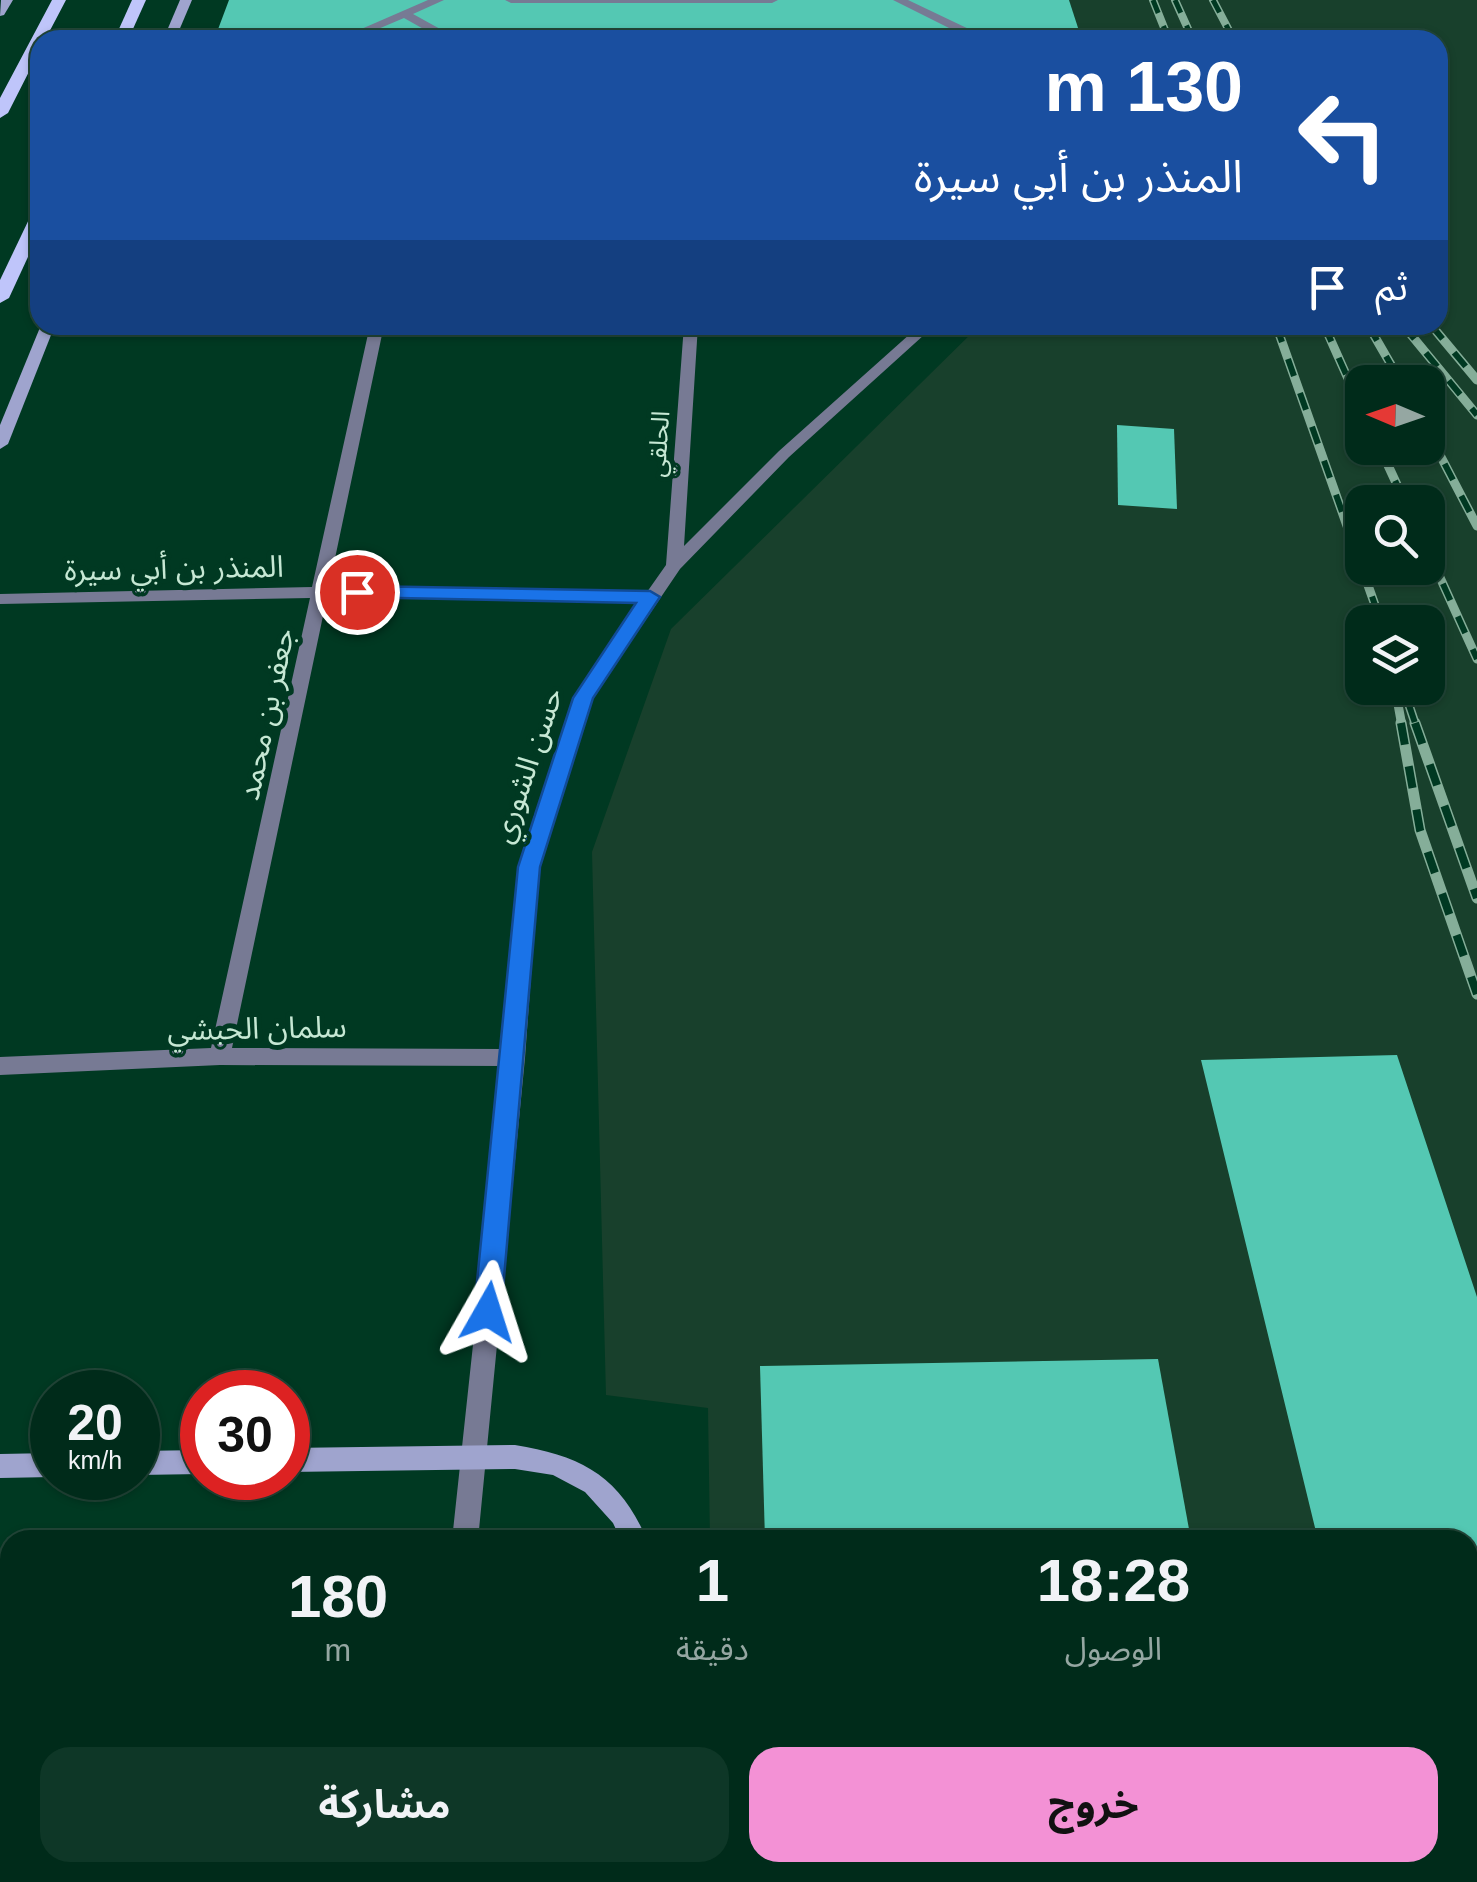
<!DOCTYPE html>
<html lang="ar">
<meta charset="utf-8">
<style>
body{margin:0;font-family:Helvetica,"Noto Sans Arabic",sans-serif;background:#0e3727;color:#f1f3f6;direction:rtl;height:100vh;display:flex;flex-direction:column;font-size:38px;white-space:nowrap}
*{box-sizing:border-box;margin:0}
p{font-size:32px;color:#95a7a2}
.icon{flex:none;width:55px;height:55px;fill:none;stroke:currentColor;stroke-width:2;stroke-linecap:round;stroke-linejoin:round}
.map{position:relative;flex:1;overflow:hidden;direction:ltr}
.panel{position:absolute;left:0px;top:1530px;width:1478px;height:352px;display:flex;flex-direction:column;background:#002b1a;border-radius:30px 30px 0 0;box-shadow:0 2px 8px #0004,0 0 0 2px #224739;direction:rtl}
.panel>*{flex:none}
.banner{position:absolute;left:30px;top:30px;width:1418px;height:305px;border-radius:30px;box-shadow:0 2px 8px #0004,0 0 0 2px #224739;direction:rtl;background:#1a4fa0;color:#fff;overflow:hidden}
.needle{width:65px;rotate:272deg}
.tools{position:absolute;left:1345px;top:365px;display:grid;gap:20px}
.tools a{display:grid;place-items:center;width:100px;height:100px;border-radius:20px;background:#002b1a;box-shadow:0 2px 8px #0004,0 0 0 2px #224739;font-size:50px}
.speed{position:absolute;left:30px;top:1370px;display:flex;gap:20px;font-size:50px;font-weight:700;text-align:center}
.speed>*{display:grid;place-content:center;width:130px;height:130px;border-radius:50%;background:#002b1a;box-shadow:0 2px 8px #0004,0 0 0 2px #224739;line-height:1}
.speed small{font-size:25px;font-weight:400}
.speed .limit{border:15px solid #d22;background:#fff;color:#111}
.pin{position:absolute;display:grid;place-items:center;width:85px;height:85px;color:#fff;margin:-42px;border:5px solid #fff;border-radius:50%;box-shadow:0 2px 10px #0007}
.me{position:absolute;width:110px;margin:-55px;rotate:6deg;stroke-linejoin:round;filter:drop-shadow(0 0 8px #0008)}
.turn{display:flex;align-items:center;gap:35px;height:210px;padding:0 40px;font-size:45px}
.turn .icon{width:130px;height:130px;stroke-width:2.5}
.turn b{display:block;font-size:70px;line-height:85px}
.then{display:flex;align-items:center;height:95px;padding:0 40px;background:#0003;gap:20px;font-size:38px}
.eta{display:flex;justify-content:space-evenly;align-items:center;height:170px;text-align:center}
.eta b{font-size:60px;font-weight:700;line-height:70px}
.button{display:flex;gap:20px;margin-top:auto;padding:20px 40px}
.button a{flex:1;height:115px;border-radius:30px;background:#f391d5;color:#111;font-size:40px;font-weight:700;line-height:115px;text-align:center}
.button a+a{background:#0e3727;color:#f1f3f6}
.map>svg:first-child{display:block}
.built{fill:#18402c;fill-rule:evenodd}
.building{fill:#54c8b3}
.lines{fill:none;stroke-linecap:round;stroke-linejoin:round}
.lane{fill:#777a94;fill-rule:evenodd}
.street{fill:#777a94;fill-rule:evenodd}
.secondary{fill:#9fa4ce;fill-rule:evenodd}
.primary{fill:#bfc5fa;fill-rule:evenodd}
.rail-far2-casing{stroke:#85ae99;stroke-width:8}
.rail-far1-casing{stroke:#85ae99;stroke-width:9}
.rail-casing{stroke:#85ae99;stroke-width:11}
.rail-far2{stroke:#003922;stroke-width:5;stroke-dasharray:14;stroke-linecap:butt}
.rail-far1{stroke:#003922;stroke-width:6;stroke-dasharray:18;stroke-linecap:butt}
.rail{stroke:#003922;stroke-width:8;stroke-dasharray:22;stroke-linecap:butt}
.route{fill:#1a73e8;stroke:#114b97;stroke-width:2.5}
.labels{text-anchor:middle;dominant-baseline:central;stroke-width:10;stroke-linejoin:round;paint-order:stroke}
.far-street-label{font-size:25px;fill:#c6e8d4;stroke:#003922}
.street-label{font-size:30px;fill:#c6e8d4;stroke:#003922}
</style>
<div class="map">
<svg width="1477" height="1882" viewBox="0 0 1477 1882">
<rect width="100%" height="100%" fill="#003922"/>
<path class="built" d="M1069 0H1477V1882H715V1872H1468V1540H710L708 1408 606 1395 592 852 671 629 980 325H1438V40H1082ZM1362 382H1428V448H1362ZM1362 502H1428V568H1362ZM1362 622H1428V688H1362Z"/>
<g class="building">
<path d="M229 0H1069L1082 40H214Z"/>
<path d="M1117 425 1174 429 1177 509 1118 505Z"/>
<path d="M1397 1055 1477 1297V1760H1468V1540H1318L1201 1060Z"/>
<path d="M1158 1359 1191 1540H765L760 1366Z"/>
<path d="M0 1674H10V1872H204L202 1882H0Z"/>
<path d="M774 1872H1252L1253 1882H775Z"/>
</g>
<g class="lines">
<g class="lane">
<path d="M428 0H444L413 14 451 35 469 37 959 33 893 0H908L973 31V35L986 40H443L404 18 352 40H336Z"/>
<path d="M505 0H778L772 3H511Z"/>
</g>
<path class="street" d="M370 325H384L329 587 647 592 666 565 684 325H698L684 546 779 451 920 325H935L789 457 680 569 592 699 539 867 525 1058 478 1540H452L503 1066 220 1065 0 1075V1057L211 1048 310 598 0 604V594L312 587ZM327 597 640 602 574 698 519 867 504 1049 232 1048Z"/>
<g class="secondary">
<path d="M1 0H13L4 15 0 16Z"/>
<path d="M180 0H192L175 40H163Z"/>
<path d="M41 325H55L8 444 0 449V425Z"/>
<path d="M515 1445C582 1456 620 1476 647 1540H621L613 1523 585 1492 553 1475 515 1469 288 1472V1448Z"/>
<path d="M202 1450V1474L138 1475V1451Z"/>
<path d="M52 1453V1477L0 1478V1454Z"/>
<rect x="0" y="1591" width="10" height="26"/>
<rect x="428" y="1872" width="28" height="10"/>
<rect x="628" y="1872" width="28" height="10"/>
</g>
<g class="primary">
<path d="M52 0H66L45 40H40V50L8 113 0 118V98Z"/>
<path d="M132 0H146L128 40H114Z"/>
<path d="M40 208V231L9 298 0 303V280L32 213Z"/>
</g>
<defs>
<g id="rail-far2">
<path d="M1153 0 1169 40"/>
<path d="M1175 0 1193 40"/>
<path d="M1213 0 1234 40"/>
</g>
<g id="rail-far1">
<path d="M1276 325 1381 622"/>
<path d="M1324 325 1362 410"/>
<path d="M1368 325 1401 382"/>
<path d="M1403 325 1477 415"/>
<path d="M1431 325 1477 380"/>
<path d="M1428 432 1477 526"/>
<path d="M1380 448 1405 502"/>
<path d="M1428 551 1477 659"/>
<path d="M1395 688 1402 726"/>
<path d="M1409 705 1416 726"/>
</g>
<g id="rail">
<path d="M1401 723 1420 830 1477 994"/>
<path d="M1415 723 1477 898"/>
</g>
</defs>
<use href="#rail-far2" class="rail-far2-casing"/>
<use href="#rail-far1" class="rail-far1-casing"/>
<use href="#rail" class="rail-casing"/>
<use href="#rail-far2" class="rail-far2"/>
<use href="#rail-far1" class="rail-far1"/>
<use href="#rail" class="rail"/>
</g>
<path class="route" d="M357 586 650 591 660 597 593 698 540 867 501 1312 497 1320 488 1324 478 1320 474 1312 518 867 573 698 636 603 350 597 347 592Z"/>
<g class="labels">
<g class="far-street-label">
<text transform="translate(658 444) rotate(-86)">الحلقي</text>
</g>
<g class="street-label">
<text transform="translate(174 568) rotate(-1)">المنذر بن أبي سيرة</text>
<text transform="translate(266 714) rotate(-78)">جعفر بن محمد</text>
<text transform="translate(527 765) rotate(-71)">حسن الشوري</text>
<text transform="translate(257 1028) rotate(-1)">سلمان الحبشي</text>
</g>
</g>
</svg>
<div class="tools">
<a><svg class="needle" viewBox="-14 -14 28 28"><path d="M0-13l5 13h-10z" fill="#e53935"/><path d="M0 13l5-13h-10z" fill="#95a7a2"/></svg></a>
<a><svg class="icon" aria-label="search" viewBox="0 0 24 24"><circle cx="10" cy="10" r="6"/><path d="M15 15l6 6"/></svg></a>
<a><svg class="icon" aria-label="layers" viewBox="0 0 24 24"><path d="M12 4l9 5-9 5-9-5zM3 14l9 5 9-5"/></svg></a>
</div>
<div class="speed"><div>20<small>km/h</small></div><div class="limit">30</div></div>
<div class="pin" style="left:357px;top:592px;background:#d93025"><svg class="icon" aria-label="arrive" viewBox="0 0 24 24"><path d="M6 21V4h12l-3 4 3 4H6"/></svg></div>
<svg class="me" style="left:488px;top:1312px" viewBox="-20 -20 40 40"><path d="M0-17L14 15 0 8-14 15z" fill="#1a73e8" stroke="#fff" stroke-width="4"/></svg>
<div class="banner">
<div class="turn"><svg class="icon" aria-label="left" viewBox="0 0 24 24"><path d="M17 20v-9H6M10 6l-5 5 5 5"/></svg><div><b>130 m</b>المنذر بن أبي سيرة</div></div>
<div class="then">ثم<svg class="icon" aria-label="arrive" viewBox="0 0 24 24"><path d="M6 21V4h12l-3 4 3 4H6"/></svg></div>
</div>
<section class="panel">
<div class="eta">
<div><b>18:28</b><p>الوصول</p></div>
<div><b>1</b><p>دقيقة</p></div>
<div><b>180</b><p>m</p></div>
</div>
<div class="button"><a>خروج</a><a>مشاركة</a></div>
</section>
</div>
